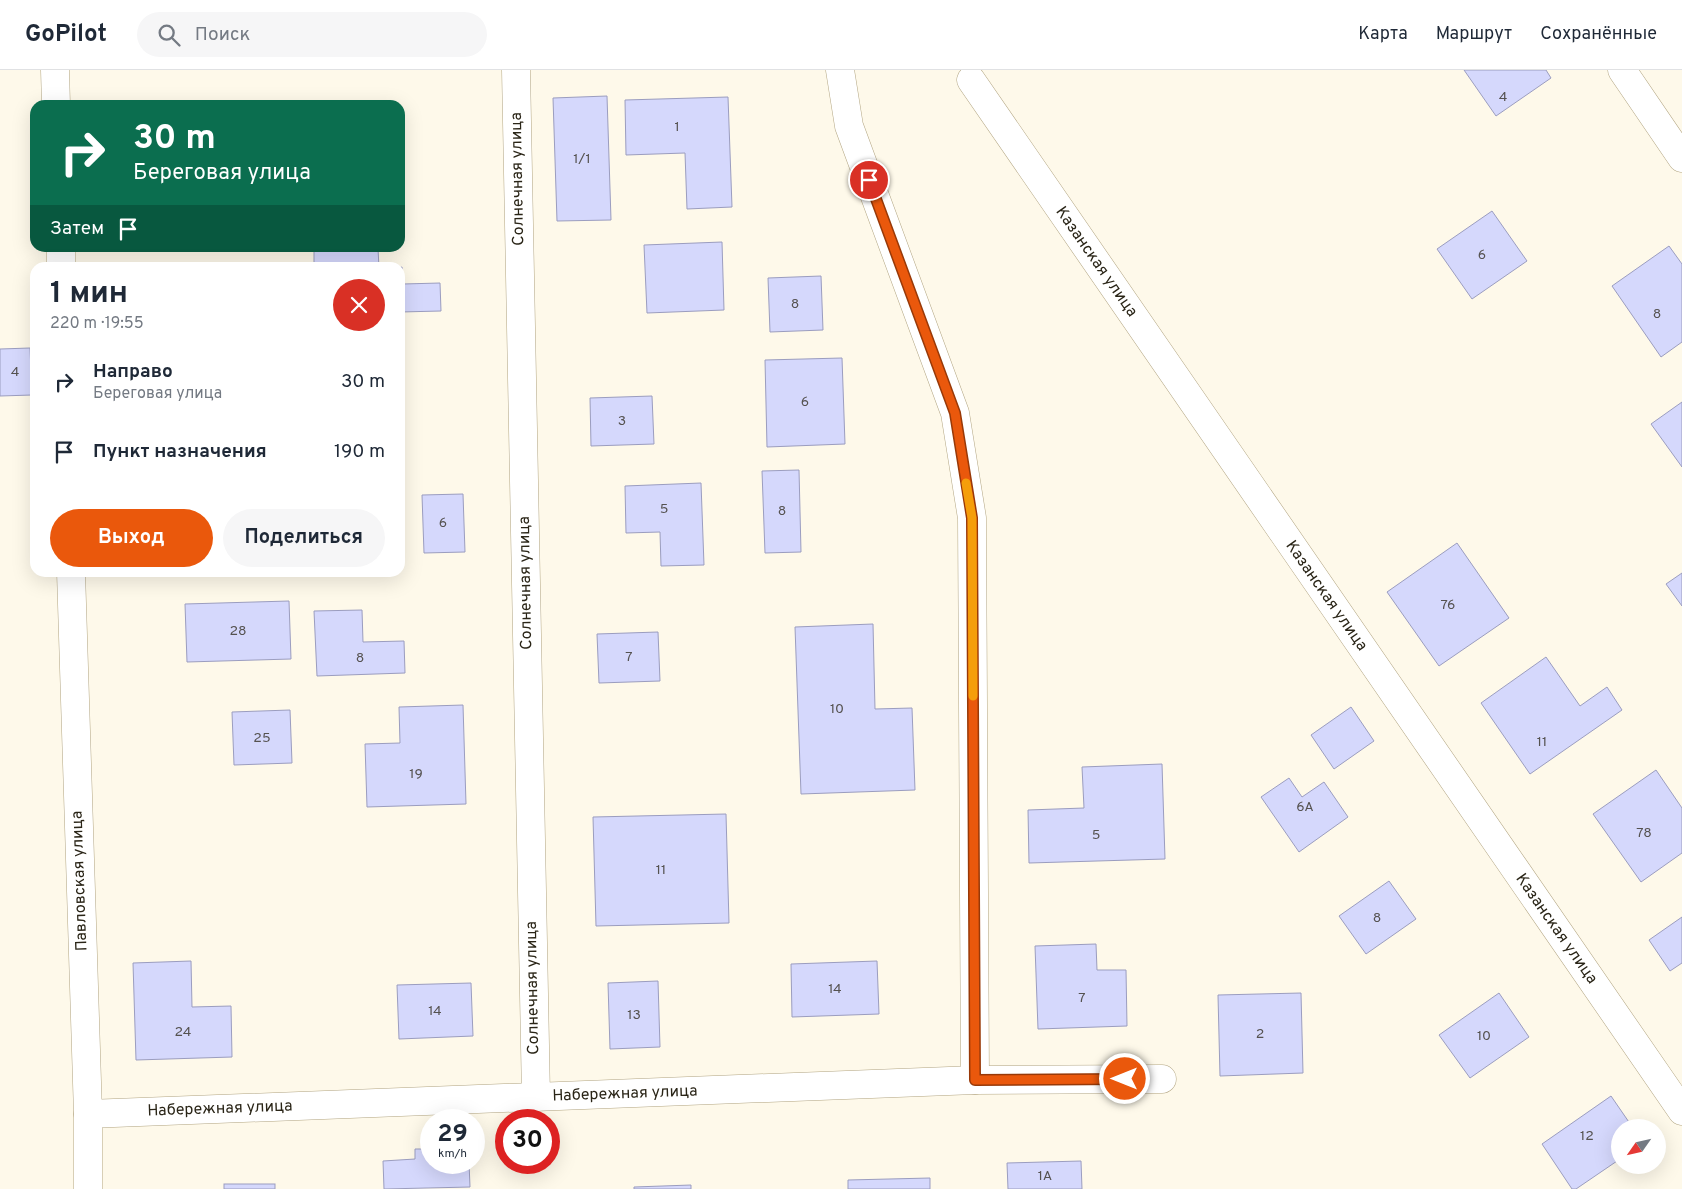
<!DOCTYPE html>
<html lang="ru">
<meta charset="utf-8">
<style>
body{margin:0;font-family:Overpass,sans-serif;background:#f6f6f7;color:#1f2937;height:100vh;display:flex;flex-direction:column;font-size:19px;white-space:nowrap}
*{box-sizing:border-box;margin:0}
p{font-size:16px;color:#747a83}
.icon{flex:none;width:28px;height:28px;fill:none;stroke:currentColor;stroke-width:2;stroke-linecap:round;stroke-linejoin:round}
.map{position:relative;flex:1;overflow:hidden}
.panel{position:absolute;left:30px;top:192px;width:375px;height:315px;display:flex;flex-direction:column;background:#fff;border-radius:15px;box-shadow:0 5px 20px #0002}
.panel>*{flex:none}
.banner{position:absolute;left:30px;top:30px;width:375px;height:152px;border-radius:15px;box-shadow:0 5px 20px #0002;background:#0b6e4f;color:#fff;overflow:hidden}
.needle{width:32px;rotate:236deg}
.fabs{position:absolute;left:1611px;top:1049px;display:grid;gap:10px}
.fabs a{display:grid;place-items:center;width:55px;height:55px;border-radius:50%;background:#fff;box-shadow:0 5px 20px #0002;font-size:25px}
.speed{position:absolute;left:420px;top:1039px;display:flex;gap:10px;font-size:25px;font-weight:700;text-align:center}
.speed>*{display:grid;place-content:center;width:65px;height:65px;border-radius:50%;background:#fff;box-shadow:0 5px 20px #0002;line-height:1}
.speed small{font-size:12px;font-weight:400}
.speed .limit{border:8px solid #d22;background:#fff;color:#111}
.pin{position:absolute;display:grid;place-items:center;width:42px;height:42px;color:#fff;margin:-21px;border:2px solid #fff;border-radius:50%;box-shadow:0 1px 5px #0007}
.me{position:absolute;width:55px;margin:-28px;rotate:270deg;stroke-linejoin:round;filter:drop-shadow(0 0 4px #0008)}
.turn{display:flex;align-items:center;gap:18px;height:105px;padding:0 20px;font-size:22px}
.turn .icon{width:65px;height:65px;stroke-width:2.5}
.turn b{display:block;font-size:35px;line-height:42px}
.then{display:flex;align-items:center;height:48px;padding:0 20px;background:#0003;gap:10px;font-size:19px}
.round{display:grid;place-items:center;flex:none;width:52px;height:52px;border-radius:26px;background:#f6f6f7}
.head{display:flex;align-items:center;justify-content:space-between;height:85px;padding:0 20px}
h1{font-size:30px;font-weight:700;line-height:38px}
.button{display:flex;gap:10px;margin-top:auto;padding:10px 20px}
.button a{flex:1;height:58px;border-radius:30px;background:#ea580c;color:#fff;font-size:20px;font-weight:700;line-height:58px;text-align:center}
.button a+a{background:#f6f6f7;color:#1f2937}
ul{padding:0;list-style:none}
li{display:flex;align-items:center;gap:15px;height:70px;padding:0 20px}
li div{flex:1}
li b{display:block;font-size:19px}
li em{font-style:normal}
header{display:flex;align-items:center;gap:30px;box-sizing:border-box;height:70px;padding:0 25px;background:#fff;border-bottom:1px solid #e0e1e3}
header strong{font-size:24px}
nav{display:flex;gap:28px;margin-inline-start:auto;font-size:18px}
.search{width:350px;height:45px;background:#f6f6f7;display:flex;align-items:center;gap:12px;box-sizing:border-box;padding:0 18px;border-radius:28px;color:#747a83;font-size:19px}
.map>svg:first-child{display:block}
.building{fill:#d5d8fc;stroke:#9b9dbf}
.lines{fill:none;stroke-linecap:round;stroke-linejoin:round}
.minor-casing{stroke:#b2a582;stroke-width:29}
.minor{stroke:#fff;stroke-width:28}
.route-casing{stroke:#983908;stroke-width:12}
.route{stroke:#ea580c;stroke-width:9}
.slow{stroke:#f59e0b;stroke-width:9}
.labels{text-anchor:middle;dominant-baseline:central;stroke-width:4;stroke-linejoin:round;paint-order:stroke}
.number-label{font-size:14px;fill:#555250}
.street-label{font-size:16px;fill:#2a2517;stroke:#fff}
</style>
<header>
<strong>GoPilot</strong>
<div class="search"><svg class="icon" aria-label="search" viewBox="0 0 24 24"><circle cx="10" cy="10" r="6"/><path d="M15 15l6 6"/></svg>Поиск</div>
<nav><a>Карта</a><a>Маршрут</a><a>Сохранённые</a></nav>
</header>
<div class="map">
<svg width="1682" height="1119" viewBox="0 0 1682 1119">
<rect width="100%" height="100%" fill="#fef9ea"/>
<g class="building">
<path d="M1464 0H1546L1551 8 1496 46Z"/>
<path d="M607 26 611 150 557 151 553 28Z"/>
<path d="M728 27 732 137 687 139 685 83 626 85 625 30Z"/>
<path d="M1492 141 1527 191 1472 229 1437 179Z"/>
<path d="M722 172 724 240 647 243 644 175Z"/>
<path d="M1669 176 1682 194V272L1661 287 1612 216Z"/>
<path d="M314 178H378L379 198H314Z"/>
<path d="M221 195V198H141V197Z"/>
<path d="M402 197 403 214 440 213 441 241 400 242V198H398Z"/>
<path d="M821 206 823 260 770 262 768 208Z"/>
<path d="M30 278 32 325 0 326V279Z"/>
<path d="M842 288 845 374 767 377 765 290Z"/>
<path d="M652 326 654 374 591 376 590 328Z"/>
<path d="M1682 332V397L1651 354Z"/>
<path d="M799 400 801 482 765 483 762 401Z"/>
<path d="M701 413 704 495 661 496 660 462 626 463 625 416Z"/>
<path d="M463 424 465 482 424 483 422 425Z"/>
<path d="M1457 473 1509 548 1439 596 1387 522Z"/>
<path d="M1682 503V536L1666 514Z"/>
<path d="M289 531 291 589 187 592 185 534Z"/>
<path d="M362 540 363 572 404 571 405 603 317 606 314 541Z"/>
<path d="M873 554 875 639 912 638 915 720 801 724 795 557Z"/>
<path d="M658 562 660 611 599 613 597 564Z"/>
<path d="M1546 587 1580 636 1607 617 1622 640 1530 704 1481 633Z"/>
<path d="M463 635 466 734 367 737 365 674 400 673 399 637Z"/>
<path d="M1351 637 1374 671 1334 699 1311 665Z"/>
<path d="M290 640 292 693 234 695 232 642Z"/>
<path d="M1162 694 1165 789 1029 793 1028 740 1084 738 1082 697Z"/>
<path d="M1656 700 1682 738V783L1641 812 1593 744Z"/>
<path d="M1289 708 1302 727 1324 712 1348 747 1299 782 1261 727Z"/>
<path d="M726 744 729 853 596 856 593 747Z"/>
<path d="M1389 811 1416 849 1366 884 1339 846Z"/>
<path d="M1682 847V893L1670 901 1649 870Z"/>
<path d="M1096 874 1097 900H1126L1127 956 1038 959 1035 876Z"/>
<path d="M191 891 192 937 231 936 232 987 136 990 133 893Z"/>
<path d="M877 891 879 944 792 947 791 894Z"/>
<path d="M658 911 660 977 610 979 608 913Z"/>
<path d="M471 913 473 966 399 969 397 915Z"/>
<path d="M1301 923 1303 1003 1220 1006 1218 925Z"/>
<path d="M1499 923 1529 967 1470 1008 1439 965Z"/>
<path d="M1611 1026 1633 1058H1620V1089L1576 1119H1572L1542 1074Z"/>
<path d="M415 1079H431V1092H469L470 1117 384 1119 383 1091 415 1089Z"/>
<path d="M1081 1091 1082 1119H1008L1007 1093Z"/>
<path d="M930 1108V1119H848V1110Z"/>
<rect x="224" y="1114" width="51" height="5"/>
<path d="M691 1115V1119H634V1117Z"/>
</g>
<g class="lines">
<defs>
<g id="minor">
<path d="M55 0 56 35"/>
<path d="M516 0 536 1027"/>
<path d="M840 0 849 56 955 343 972 448 975 1010"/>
<path d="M1622 0 1682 88"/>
<path d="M971 10 1682 1041"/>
<path d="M61 178V198"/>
<path d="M71 502 88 1044V1119"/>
<path d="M88 1044 975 1010 1162 1009"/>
</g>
</defs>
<use href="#minor" class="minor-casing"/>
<use href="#minor" class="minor"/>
</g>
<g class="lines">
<defs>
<path id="route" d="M869 110 955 343 972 448 975 1010 1125 1009"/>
</defs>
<use href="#route" class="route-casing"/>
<use href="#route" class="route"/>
<path class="slow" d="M966 413 972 448 973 626"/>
</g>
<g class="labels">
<g class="number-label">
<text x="1503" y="27">4</text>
<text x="677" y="57">1</text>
<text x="582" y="89">1/1</text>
<text x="1482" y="185">6</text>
<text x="795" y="234">8</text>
<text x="1657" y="244">8</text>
<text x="15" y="302">4</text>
<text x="805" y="332">6</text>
<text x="622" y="351">3</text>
<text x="664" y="439">5</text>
<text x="782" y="441">8</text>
<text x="443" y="453">6</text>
<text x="1448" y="535">76</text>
<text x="238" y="561">28</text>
<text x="629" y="587">7</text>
<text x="360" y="588">8</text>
<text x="837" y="639">10</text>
<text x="262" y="668">25</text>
<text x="1542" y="672">11</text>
<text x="416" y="704">19</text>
<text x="1305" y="737">6А</text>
<text x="1644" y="763">78</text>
<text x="1096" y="765">5</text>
<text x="661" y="800">11</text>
<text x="1377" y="848">8</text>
<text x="835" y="919">14</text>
<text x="1082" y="928">7</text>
<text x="435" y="941">14</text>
<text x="634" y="945">13</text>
<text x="183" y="962">24</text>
<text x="1260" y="964">2</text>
<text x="1484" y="966">10</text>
<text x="1587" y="1066">12</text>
<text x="1045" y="1106">1А</text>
</g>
<g class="street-label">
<text transform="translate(518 109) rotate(-91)">Солнечная улица</text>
<text transform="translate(1096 192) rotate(55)">Казанская улица</text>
<text transform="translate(526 513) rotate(-91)">Солнечная улица</text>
<text transform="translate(1326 526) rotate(55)">Казанская улица</text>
<text transform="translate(80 811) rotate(-92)">Павловская улица</text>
<text transform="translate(1556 859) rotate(55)">Казанская улица</text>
<text transform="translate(533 918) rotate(-91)">Солнечная улица</text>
<text transform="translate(625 1024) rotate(-2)">Набережная улица</text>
<text transform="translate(220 1039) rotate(-2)">Набережная улица</text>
</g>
</g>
</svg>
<div class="fabs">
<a><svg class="needle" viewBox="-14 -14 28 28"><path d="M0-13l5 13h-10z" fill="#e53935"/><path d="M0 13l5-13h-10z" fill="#747a83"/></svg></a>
</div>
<div class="speed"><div>29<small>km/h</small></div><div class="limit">30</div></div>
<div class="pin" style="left:869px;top:110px;background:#d93025"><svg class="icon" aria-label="arrive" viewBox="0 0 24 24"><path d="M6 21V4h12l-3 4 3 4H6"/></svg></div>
<svg class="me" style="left:1125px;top:1009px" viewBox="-20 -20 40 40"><circle r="17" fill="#ea580c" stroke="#fff" stroke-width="3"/><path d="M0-11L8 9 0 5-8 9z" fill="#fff"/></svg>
<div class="banner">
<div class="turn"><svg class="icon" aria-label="right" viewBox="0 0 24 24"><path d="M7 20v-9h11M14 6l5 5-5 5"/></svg><div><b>30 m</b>Береговая улица</div></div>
<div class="then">Затем<svg class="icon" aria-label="arrive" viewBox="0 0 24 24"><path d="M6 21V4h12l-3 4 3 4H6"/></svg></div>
</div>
<section class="panel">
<div class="head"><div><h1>1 мин</h1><p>220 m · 19:55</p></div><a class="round" style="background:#d93025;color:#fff"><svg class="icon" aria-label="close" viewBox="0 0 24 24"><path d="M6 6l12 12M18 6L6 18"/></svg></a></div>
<ul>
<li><svg class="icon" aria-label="right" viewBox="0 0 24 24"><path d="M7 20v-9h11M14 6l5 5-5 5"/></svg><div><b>Направо</b><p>Береговая улица</p></div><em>30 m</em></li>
<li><svg class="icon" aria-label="arrive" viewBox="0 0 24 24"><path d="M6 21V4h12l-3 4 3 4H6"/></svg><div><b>Пункт назначения</b></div><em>190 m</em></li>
</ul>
<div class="button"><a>Выход</a><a>Поделиться</a></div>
</section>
</div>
